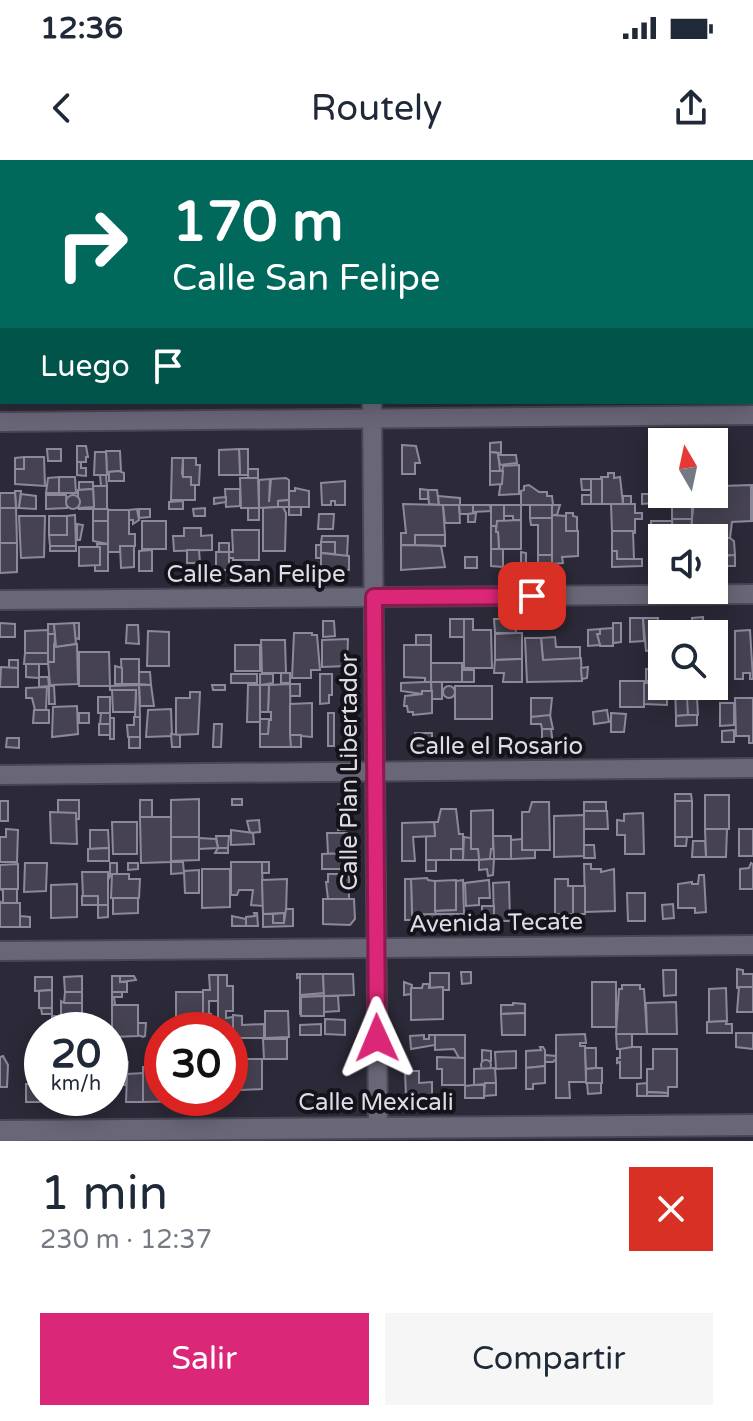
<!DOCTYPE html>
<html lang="es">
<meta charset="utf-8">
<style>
body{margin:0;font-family:"Varela Round",sans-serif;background:#f6f6f7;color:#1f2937;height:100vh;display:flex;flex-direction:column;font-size:30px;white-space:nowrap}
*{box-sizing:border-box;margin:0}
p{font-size:26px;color:#747a83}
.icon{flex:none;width:44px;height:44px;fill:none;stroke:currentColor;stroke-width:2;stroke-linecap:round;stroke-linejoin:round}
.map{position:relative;height:981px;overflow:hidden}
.sheet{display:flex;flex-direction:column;background:#fff;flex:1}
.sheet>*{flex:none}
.banner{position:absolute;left:0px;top:0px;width:754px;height:244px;box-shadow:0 4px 20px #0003;background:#00695c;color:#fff;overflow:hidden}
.needle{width:52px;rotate:351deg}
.fabs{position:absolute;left:648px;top:268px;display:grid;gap:16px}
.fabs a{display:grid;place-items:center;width:80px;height:80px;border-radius:0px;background:#fff;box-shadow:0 4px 20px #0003;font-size:40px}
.speed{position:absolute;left:24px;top:852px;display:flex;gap:16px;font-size:40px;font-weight:700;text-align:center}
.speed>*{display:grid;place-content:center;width:104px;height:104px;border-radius:50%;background:#fff;box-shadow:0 4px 20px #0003;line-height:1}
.speed small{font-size:20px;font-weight:400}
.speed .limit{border:12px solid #d22;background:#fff;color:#111}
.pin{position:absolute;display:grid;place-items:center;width:68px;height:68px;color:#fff;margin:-34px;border-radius:16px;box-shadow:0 4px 12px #0006}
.me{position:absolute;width:88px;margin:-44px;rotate:359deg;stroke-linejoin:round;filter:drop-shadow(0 0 6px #0008)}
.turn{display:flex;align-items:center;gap:28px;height:168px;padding:0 40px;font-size:36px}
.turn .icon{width:104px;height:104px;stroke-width:2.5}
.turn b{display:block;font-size:56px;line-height:68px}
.then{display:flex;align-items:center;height:76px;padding:0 40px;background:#0003;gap:16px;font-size:30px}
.round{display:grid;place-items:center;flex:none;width:84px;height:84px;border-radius:0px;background:#f6f6f7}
.head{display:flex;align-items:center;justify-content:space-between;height:136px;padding:0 40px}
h1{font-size:48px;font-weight:600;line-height:60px}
.action{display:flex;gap:16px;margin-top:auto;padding:16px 40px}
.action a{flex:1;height:92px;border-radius:0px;background:#db2777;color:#fff;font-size:32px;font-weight:600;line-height:92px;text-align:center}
.action a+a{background:#f6f6f7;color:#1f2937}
.status{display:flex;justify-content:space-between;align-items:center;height:56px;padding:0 40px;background:#fff;direction:ltr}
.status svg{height:22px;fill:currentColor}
header{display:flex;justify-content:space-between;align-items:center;height:104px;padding:0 40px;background:#fff;font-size:36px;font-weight:600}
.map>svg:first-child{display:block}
.building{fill:#464252;stroke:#8c899b;stroke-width:2}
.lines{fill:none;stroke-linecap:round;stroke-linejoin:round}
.minor-casing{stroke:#494753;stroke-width:22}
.tertiary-casing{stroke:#494753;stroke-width:24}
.minor{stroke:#696677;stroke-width:18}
.tertiary{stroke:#696677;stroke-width:20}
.route-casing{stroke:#8e194d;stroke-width:20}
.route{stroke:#db2777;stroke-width:14}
.labels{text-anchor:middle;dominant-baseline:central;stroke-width:8;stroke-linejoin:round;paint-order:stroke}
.street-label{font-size:24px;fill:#dedce6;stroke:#15131a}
</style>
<div class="status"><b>12:36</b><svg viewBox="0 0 49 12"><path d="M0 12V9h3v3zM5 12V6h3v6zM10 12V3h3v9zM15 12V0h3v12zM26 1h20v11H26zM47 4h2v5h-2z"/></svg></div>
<header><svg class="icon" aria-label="back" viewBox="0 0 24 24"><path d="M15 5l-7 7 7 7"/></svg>Routely<svg class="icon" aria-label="share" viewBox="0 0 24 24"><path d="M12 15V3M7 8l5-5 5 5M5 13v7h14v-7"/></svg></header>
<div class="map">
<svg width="753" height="981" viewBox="0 0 753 981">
<rect width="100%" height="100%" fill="#2c2938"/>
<g class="building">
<rect x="73" y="0" width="31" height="2"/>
<rect x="196" y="0" width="36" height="2"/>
<path d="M501 0H538L540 2H501Z"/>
<rect x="700" y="0" width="33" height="2"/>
<rect x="0" y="124" width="2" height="32"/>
<rect x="0" y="184" width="2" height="53"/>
<path d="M705 281 720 282 716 315 714 282Z"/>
<path d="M501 282V293L490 292V283Z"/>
<path d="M402 285 416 286 420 303H415V314H402Z"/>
<path d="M77 286H86L88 297H86V302H77Z"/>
<rect x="659" y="286" width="3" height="21"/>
<path d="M47 289H61V301H48Z"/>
<path d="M239 289H248V315H240Z"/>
<path d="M239 289 240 315H219V290Z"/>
<path d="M106 291H120L121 311 107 312Z"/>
<path d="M95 292H106L107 315H94Z"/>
<path d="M490 292 498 293 500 311H490Z"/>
<path d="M498 295H516L517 303 500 305Z"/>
<path d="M24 297H44L45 326 15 324V309H24Z"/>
<path d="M24 297V309H15V298Z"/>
<path d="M172 298H183L182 313 183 317H191V325H195V340H171Z"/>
<path d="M183 298H196V305H200L199 325H191V317H183Z"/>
<path d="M726 298V314H716L717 299Z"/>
<path d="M77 302H81V308H86V316L77 315Z"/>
<path d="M519 305V334L499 335 503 306Z"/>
<rect x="248" y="309" width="10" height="9"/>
<path d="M119 311 124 313V321H109V312Z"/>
<path d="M490 311H503L502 324 490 325Z"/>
<path d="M608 313H614V318L620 317 623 344H602L601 317H608Z"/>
<path d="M100 315H106L107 326H101Z"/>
<path d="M714 316H723V323H726V326H722L723 340H692V334H714Z"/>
<path d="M59 317H75L76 333H59Z"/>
<path d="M59 317V333H46L48 318Z"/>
<path d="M240 318H258L259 348H241Z"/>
<path d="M286 318 289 320V340L278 341V347L259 348V320L270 319 269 342 271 319Z"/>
<path d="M581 319H591V330H582Z"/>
<rect x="591" y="319" width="11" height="25"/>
<path d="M345 321V345H335V341H331V345H322L321 323Z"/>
<path d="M79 322H93V329L79 330Z"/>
<path d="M529 325 539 332H547V336H552L553 345H521V331L524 330V326Z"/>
<rect x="751" y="325" width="2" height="36"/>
<path d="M751 325V361L732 362 730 378H690L694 340H723L722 326Z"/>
<path d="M93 326H107V349H78L94 347Z"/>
<path d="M295 328 309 331V347H289V331H295Z"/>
<path d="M93 329 94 347 78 348V330Z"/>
<path d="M225 329H240V346L226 347Z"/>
<path d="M420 329 428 330V339H420Z"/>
<path d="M428 330H437L439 345 429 344Z"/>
<path d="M15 331H21L19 348H16Z"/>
<path d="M0 333H15L16 348H0Z"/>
<path d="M21 334 36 336V349L19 348Z"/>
<path d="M642 334H653L654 343 642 344Z"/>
<path d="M672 334H692V340L672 341Z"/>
<path d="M46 335H66L67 348 46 349Z"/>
<rect x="582" y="335" width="9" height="9"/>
<circle cx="73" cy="342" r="7"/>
<path d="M438 336 460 338V345H439Z"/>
<rect x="623" y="336" width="8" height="8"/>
<path d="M226 337V342L214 344V338Z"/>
<path d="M289 340V347H278V341Z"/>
<path d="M692 340V359H672V341Z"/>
<path d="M183 341V349H169V342Z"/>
<path d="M403 344 443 345 445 375H415V385H401V373H406Z"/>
<path d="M611 344H635V353H642V359H635V373L612 371Z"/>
<path d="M443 345H459L460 363H445Z"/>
<path d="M459 345H473V354H460Z"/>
<path d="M473 345H490L491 351 473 352Z"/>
<path d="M491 345H504V361H497V366H491Z"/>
<path d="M504 345H521V360H513V356H504Z"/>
<rect x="530" y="345" width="22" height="13"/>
<path d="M552 345H560L557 355H552Z"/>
<path d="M278 347H283L286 353 285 391H263V348Z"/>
<rect x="289" y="347" width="12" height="8"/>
<path d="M0 348H16L17 383H0Z"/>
<path d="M205 348V356H194L193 349Z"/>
<rect x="248" y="348" width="11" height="12"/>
<rect x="93" y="349" width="15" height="12"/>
<path d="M137 349 139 360 133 364V360H129V350Z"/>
<path d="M139 349H150V357L139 358Z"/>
<path d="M108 350H129V374H135V386H120V392H108Z"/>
<path d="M93 353V361H108V384L93 381Z"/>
<path d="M476 353 475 362H468V354Z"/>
<path d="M566 353H573V356L577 357V372L566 371Z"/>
<path d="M319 354H334L333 369H318Z"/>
<path d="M75 355 76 386H50L49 375H67V356Z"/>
<path d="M552 355 566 356V371H578V396L562 397 563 403 552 404Z"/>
<path d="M19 356H45L44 397 21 398Z"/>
<rect x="49" y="356" width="18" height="19"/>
<path d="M530 358H552V395H538V365H531Z"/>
<path d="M672 359H692L690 378H673Z"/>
<path d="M521 360V389H499L498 372H496L497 361Z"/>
<rect x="142" y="361" width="24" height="28"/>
<path d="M651 361H672L673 377H651Z"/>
<path d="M77 364 83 365 80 380H77Z"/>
<path d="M491 366H496V372H498L499 389H491Z"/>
<path d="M184 368H201V376L212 375V390L174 391 173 376H184Z"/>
<path d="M232 370H259V400H233V398H229V392H233Z"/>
<path d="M612 371H633L634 399H617V391H612Z"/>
<path d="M415 375H445V386L415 385Z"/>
<path d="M322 376H348L347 396H335V382H321Z"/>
<path d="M651 377H671V378H662V392H651Z"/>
<path d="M714 378H730L734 381 735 395 714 396Z"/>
<path d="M321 382H335V394L321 393Z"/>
<path d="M0 383H17V412L0 413Z"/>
<rect x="219" y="383" width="10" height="9"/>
<path d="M97 384H108V411H95V405H100Z"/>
<rect x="316" y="385" width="5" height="13"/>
<path d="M401 385 441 386 445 407 401 410Z"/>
<rect x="50" y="386" width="26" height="5"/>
<path d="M120 386H134V407L121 408Z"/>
<path d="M79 387H100V405L79 406Z"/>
<path d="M491 389H503V407L491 406Z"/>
<path d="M152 390V411H139V391Z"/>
<path d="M187 390H199L200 403H187Z"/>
<path d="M612 391H617V399H642V406L612 407Z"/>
<rect x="216" y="392" width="13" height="18"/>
<path d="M521 392 526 393V407H521Z"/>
<path d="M321 393 349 396V410L321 409Z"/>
<rect x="538" y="395" width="14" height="10"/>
<path d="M735 395V406H725L724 396Z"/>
<rect x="465" y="397" width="12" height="11"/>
<path d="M703 457 704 474H693L692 458Z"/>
<path d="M630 458H643L644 481 630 482Z"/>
<path d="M643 458H658L656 490 646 491Z"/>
<rect x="450" y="459" width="14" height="18"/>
<path d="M464 459H473V470H491L492 508H464Z"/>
<path d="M494 459H515L516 473H495Z"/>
<path d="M323 461H334L335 476 323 477Z"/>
<path d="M0 463 15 464V477H0Z"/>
<path d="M74 463H79V479L74 478Z"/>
<path d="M613 463H621V482L613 483Z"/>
<path d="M48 464H54L55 474H48Z"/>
<path d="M54 464 74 463 76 484 56 487Z"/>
<path d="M127 465H138L139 484 126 483Z"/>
<path d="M613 468V486H600L597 474H600V469Z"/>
<path d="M600 469V474H597L600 485 588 486V470Z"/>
<path d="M48 470V493H25V471Z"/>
<path d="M750 470 753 519H750V513H743V519H735V471Z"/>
<path d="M148 471 169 472V506H147Z"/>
<path d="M294 473H312V475H317L320 510H311V518H292Z"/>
<path d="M516 473H522V499L495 500V474Z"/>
<path d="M48 474H55L54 502H48Z"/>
<rect x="416" y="475" width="15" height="10"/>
<path d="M555 477 556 487H580V499L543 500 541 478Z"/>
<path d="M525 478H541L543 500 581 498 582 521 527 522Z"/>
<path d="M348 479 347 506 322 507V480Z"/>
<path d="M261 480H285L286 513H262Z"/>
<path d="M77 484 78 524 50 525 48 502H54V485L56 487Z"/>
<rect x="235" y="485" width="25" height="26"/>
<path d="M404 485H431V522H425V518L404 517Z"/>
<path d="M79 492H109L110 526H79Z"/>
<path d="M25 493H48V504H24Z"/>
<path d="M121 499H139V524H122Z"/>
<path d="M519 499H522V522H503L504 513H494L495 500Z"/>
<rect x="9" y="500" width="9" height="8"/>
<rect x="431" y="503" width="31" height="19"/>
<path d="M26 504H39V518L26 517Z"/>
<path d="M115 506 122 508V524H115Z"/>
<path d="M1 507 18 508V527H0Z"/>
<path d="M588 507 587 518 582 519 581 508Z"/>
<path d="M646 509 654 510 652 521H646Z"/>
<rect x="462" y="510" width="12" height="12"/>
<path d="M139 512H150L151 525 139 524Z"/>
<rect x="281" y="513" width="9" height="10"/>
<rect x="231" y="514" width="26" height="9"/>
<path d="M260 514H273V523L260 525Z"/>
<path d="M320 514H332V535H329V543L320 544Z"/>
<path d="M39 517H48L49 526 39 527Z"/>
<rect x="620" y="521" width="24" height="26"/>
<path d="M425 522H431L432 531H422V534L401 531V523Z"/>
<path d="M431 522H442V539H432Z"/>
<path d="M644 523H662V526H667V545L644 544Z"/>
<rect x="290" y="524" width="10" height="12"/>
<path d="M290 524 291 587H260V574H268L269 560H271V552H268L269 525Z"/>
<path d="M139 525H151L154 546H140Z"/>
<path d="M139 525 140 557 135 558 136 530H110V526Z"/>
<path d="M212 525H225V530H213Z"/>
<path d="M248 525H260V562H247Z"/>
<path d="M260 525H269L268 552H260Z"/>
<circle cx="449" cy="532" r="6"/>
<path d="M49 526H54L55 544H49Z"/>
<rect x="455" y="526" width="37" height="33"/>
<path d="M675 526H689L688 555 676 556Z"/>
<path d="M689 526H706L705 537 689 538Z"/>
<path d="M47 527 46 550H35L32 538H26V528Z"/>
<path d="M112 530H136L135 552H113Z"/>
<path d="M422 531H432V553L413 555V552H408L407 546H404L405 536 422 534Z"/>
<path d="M190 532H200L198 574 176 575V538H190Z"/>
<rect x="98" y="537" width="12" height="16"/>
<path d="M697 537 698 555H688L687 538Z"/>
<path d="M531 538H552L550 557H531Z"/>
<path d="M735 538H753V583H749V576H736Z"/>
<path d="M312 543V577L290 575V544Z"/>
<path d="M720 543H734V565L720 566Z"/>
<path d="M77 546 78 574 52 577 53 547Z"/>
<path d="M171 549 172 576 146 577 148 550Z"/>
<path d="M34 550H49V563H33Z"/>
<path d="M607 550 609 562 594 564 593 552Z"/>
<rect x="79" y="553" width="10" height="10"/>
<path d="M101 553H110V564H100Z"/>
<rect x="328" y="553" width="6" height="33"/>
<path d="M611 553 626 554 624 572H611Z"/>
<path d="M550 555 553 569H542L541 564H531V557Z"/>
<path d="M688 555H697V565L676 566V556Z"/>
<path d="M134 557H140V577H128L127 565H134Z"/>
<rect x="110" y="558" width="4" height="21"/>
<path d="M260 559H269L268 574H260Z"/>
<rect x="99" y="564" width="11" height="11"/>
<path d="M214 564H222L221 587H213Z"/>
<path d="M542 569H551L553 584H549V580H542Z"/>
<path d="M734 570V582H722V571Z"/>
<path d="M415 573H432V585L414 586Z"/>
<path d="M171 574 180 575V587H172Z"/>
<path d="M290 575H301V587H291Z"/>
<rect x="129" y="577" width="11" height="11"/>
<path d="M7 578H19V588L6 587Z"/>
<path d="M675 634H691L692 641H675Z"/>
<rect x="705" y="635" width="24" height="34"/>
<path d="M199 639V677H171V640Z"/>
<rect x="232" y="639" width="10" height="6"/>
<path d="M58 640H79V659H76V653H58Z"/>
<rect x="140" y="640" width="12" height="17"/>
<rect x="0" y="641" width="8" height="20"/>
<rect x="675" y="641" width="17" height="36"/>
<path d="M532 642H549L550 690H522V652H529Z"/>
<rect x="584" y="642" width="22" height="9"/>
<path d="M338 644H349V667H345V670H338Z"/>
<path d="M441 649H456L459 674H463V689H451V700H426V676H435L434 662H438Z"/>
<path d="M493 650V689H491L490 699 479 700 478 689H471V651Z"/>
<path d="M584 651H607L608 669H584Z"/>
<path d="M50 652 76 653 77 684 51 683Z"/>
<path d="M643 653 644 694H625V675H617V660L624 661V654Z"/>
<path d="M584 655V696L554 697V656Z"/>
<path d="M140 657H171V702L141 703Z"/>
<path d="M259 660 260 672 250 673 247 661Z"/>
<path d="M112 662H137V694H113Z"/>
<path d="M434 662 435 676 413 677 415 701H402V663Z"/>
<path d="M6 669 18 670 17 702H0V677H6Z"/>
<path d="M705 669H727L726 697H706Z"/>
<rect x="739" y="669" width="14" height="27"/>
<path d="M90 670H108L109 688 90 689Z"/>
<path d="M231 670 253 673 254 684 231 685Z"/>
<path d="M327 673H347L348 694H328Z"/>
<path d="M216 676H229L228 688H218Z"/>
<path d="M493 676H511V699H494Z"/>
<path d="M171 677H199V700L171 701Z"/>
<path d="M464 677 471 678V689H478L479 700H463Z"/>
<path d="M675 677H687L686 686H675Z"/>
<path d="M199 678 216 679 218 688 199 689Z"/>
<path d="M522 679V690H535V698L511 699V680Z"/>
<path d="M693 681H705L706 697H692Z"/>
<path d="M584 685H594L595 698H584Z"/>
<path d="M109 688V701H88V689Z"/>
<path d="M218 688H228V693H215Z"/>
<rect x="451" y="689" width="12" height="11"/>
<path d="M346 693 347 709H322V694Z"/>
<path d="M352 693 354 708 347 709 346 694Z"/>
<path d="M490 699H494L493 715 488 716 487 709 479 710V700Z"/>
<rect x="426" y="700" width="10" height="11"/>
<path d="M171 702H183L184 713 171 714Z"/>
<path d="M231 702H262L263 746 251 745 253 730H239L237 735H231Z"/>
<rect x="262" y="702" width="7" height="11"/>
<path d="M25 703H47L46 731 24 732Z"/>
<path d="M110 703H117V714H112L110 717Z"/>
<path d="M128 703H138V709L128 710Z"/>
<path d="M751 703 753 704V729H740V709L749 708Z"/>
<path d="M18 704V729H0V705Z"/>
<path d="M584 704H591V709H601V712L614 709 615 751 585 752Z"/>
<path d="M202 709H230V747L202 748Z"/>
<path d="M199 710V733H185L184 711Z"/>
<path d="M82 712H108V745H98V736H83Z"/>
<path d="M112 714H129V719H140L139 738H111Z"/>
<path d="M328 714H349V739H328L326 722H328Z"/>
<path d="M699 715H704L706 752 695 753V748H678V724L692 722V724H698Z"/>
<path d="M427 718 428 720 435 721 436 754 412 755 411 719Z"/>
<path d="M287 719 286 753 263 754 262 720Z"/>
<path d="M405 719H411L412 755 436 754V763H426V761L412 763V760H405Z"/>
<path d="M555 719H568V726H573V754H555Z"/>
<path d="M456 720V750L435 751V721Z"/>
<path d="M463 720 464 754H436L435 751 456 750V721Z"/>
<path d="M489 720 490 738H479V745L466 746 465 723Z"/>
<path d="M509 722 510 761H494L493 723Z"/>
<path d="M77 724V757L51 758V725Z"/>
<rect x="573" y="726" width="12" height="28"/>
<path d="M0 729H17V743H3V731Z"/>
<path d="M627 733H645V761H628Z"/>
<rect x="82" y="736" width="16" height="9"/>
<path d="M113 738H138V753L113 754Z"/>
<path d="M323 739H354L355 759 350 765 323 764Z"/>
<path d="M0 741 1 743H20V767H0Z"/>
<path d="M673 744 674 758 663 759 662 745Z"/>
<path d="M98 745H108V757L98 758Z"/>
<rect x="482" y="746" width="12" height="16"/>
<path d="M286 749H293V766L263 767V754H273V763H284Z"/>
<path d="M254 753H257L258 766H246V757L255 756Z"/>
<path d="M284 753V763H273V754Z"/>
<path d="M436 754H464V762L436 763Z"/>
<path d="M20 756 30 757V767H20Z"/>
<path d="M232 756 246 759V766H232Z"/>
<path d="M737 809 743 810V814H753V827L737 828Z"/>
<path d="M663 810H676V835L664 836Z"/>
<path d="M461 812H471V823L462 824Z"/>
<path d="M430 813H449V830H443V827L430 828Z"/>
<path d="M297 814H300V835L324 833V836L301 837 300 855V817L297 818Z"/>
<path d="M300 814H323L324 833 300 835Z"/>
<path d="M323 814H353L354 835 324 836Z"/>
<path d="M209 815H218V841H209V854H203V830H210Z"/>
<path d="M218 815H227V826H233V851H226V858L233 857V878H230V870H218Z"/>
<path d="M82 816V832H65L64 817Z"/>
<path d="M112 816H120V822H127V832H112Z"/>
<path d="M120 816H134L136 820 120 822Z"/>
<path d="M35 817H52V830L35 831Z"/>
<path d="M404 822 412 825 411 834 404 835Z"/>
<rect x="592" y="822" width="24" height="45"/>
<path d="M423 824H429V828L443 827V859L411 860V828H422Z"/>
<path d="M622 825H640V829H644L647 874H616L619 829H622Z"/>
<path d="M739 827H753V852H737Z"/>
<path d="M726 828 727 861 709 862V829Z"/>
<path d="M52 830V848H39V831Z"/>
<path d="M65 832H82V843H64Z"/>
<path d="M112 832H122V837H114L115 844 112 845Z"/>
<path d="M176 832H203V854H194V862L176 863Z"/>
<path d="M324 836H338L339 851 324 852Z"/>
<path d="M324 836V856H301V837Z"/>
<path d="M61 841 64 843H82V857H61Z"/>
<path d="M676 842 677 874H647L646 843Z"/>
<path d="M513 843 525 844V853L501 854V845H513Z"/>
<path d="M112 845H138V876L112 877Z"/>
<path d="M41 848H52V854H42Z"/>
<path d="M265 851H288L289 877 265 878Z"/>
<path d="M525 853V875H502L501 854Z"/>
<rect x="194" y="854" width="9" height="16"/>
<rect x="203" y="854" width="8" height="9"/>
<path d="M233 855 242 856V865L264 864V878H233Z"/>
<path d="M52 856 81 857V870H52Z"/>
<path d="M325 859 345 860V875L325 874Z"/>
<path d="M727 861 726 864H732V873H707V862Z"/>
<path d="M194 862V870H172V863Z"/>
<path d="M138 863H146L145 876 143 877 138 875Z"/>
<path d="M203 863H212L213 870H203Z"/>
<path d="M321 864V875H300V865Z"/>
<path d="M736 873H753V889L736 887Z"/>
<path d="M585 874 586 883H580V886H585L586 922H569L570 938H556V875Z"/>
<path d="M616 874H632V889H617Z"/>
<path d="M424 875V879H429V875H435V885L411 889 410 876Z"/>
<path d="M435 875H465V898H459L454 889 435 890Z"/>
<rect x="36" y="879" width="6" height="45"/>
<path d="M263 879H287V899H264Z"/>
<path d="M540 887H543L545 890V906L526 908V891L541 890Z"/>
<path d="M632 887H641V918H620V902L617 903V898H620V889Z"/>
<path d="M585 888H596V908L586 909Z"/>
<path d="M653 889H677V927H668V933L647 932V909H653Z"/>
<path d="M482 890 491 891V901H482Z"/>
<path d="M516 891V908L496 909 495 892Z"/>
<path d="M545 895 556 896V899L553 902H545Z"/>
<path d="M3 896 8 905 7 927H0V897Z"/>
<path d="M437 897 465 898V925H442V909H437Z"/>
<path d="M147 899H158V907L148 908Z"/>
<path d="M240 899H262V929L241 930Z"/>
<circle cx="486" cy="905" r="5"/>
<path d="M119 901 128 902 126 925H121Z"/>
<path d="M545 906V923L533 924V929H526V908Z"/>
<path d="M143 907H162V938H190V941L143 942Z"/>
<path d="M495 908 496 923 474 925V909Z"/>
<path d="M596 908H602V923H586V909Z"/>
<path d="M405 911H419V923L432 922V938H406Z"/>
<path d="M143 913V942H126L127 914Z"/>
<path d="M110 914H113V937L110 938Z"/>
<path d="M485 923H496V935L484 936Z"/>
<path d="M587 923H601V933L588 934Z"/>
<path d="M647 923V936H637V924Z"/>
<path d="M26 924H42V938H53V942H26Z"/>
<path d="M474 925H484V938H465V926Z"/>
<path d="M647 932 668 933V936H647Z"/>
<rect x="83" y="938" width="20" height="4"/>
</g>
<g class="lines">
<defs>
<g id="minor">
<path d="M369 0V2"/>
<path d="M0 79H2"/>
<path d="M752 79H753"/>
<path d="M372 242 378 968"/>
<path d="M0 262 753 255"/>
<path d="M0 440 753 434"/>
<path d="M0 615 753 608"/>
<path d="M0 791 753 785"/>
</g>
<path id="tertiary" d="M0 971 753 965"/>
</defs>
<use href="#minor" class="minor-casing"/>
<use href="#tertiary" class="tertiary-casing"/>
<use href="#minor" class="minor"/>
<use href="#tertiary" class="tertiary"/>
</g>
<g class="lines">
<defs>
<path id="route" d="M377 878 374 437 532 436"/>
</defs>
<use href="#route" class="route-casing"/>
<use href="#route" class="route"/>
</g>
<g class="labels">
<g class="street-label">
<text x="256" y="414">Calle San Felipe</text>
<text x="496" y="586">Calle el Rosario</text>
<text transform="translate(349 612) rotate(-90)">Calle Plan Libertador</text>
<text transform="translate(496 763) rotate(-1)">Avenida Tecate</text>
<text x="376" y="942">Calle Mexicali</text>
</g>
</g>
</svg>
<div class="fabs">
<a><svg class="needle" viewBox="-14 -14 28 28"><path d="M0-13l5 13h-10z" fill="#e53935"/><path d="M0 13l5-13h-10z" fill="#747a83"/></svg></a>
<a><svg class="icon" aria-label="sound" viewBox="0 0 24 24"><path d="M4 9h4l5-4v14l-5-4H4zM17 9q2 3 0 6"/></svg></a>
<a><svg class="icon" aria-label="search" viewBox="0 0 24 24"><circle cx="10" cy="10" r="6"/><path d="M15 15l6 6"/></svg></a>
</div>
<div class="speed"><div>20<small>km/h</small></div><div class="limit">30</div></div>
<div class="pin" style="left:532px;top:436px;background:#d93025"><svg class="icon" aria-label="arrive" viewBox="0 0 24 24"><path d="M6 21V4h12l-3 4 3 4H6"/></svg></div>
<svg class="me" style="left:377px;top:878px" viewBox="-20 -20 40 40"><path d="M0-17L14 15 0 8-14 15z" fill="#db2777" stroke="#fff" stroke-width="4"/></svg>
<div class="banner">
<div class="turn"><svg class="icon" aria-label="right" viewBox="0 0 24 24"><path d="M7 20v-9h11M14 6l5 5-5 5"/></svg><div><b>170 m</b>Calle San Felipe</div></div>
<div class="then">Luego<svg class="icon" aria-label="arrive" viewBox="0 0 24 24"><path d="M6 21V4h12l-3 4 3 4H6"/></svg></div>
</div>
</div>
<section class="sheet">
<div class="head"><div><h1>1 min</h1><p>230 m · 12:37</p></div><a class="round" style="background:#d93025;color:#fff"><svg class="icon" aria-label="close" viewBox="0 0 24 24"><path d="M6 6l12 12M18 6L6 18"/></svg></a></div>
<div class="action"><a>Salir</a><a>Compartir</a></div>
</section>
